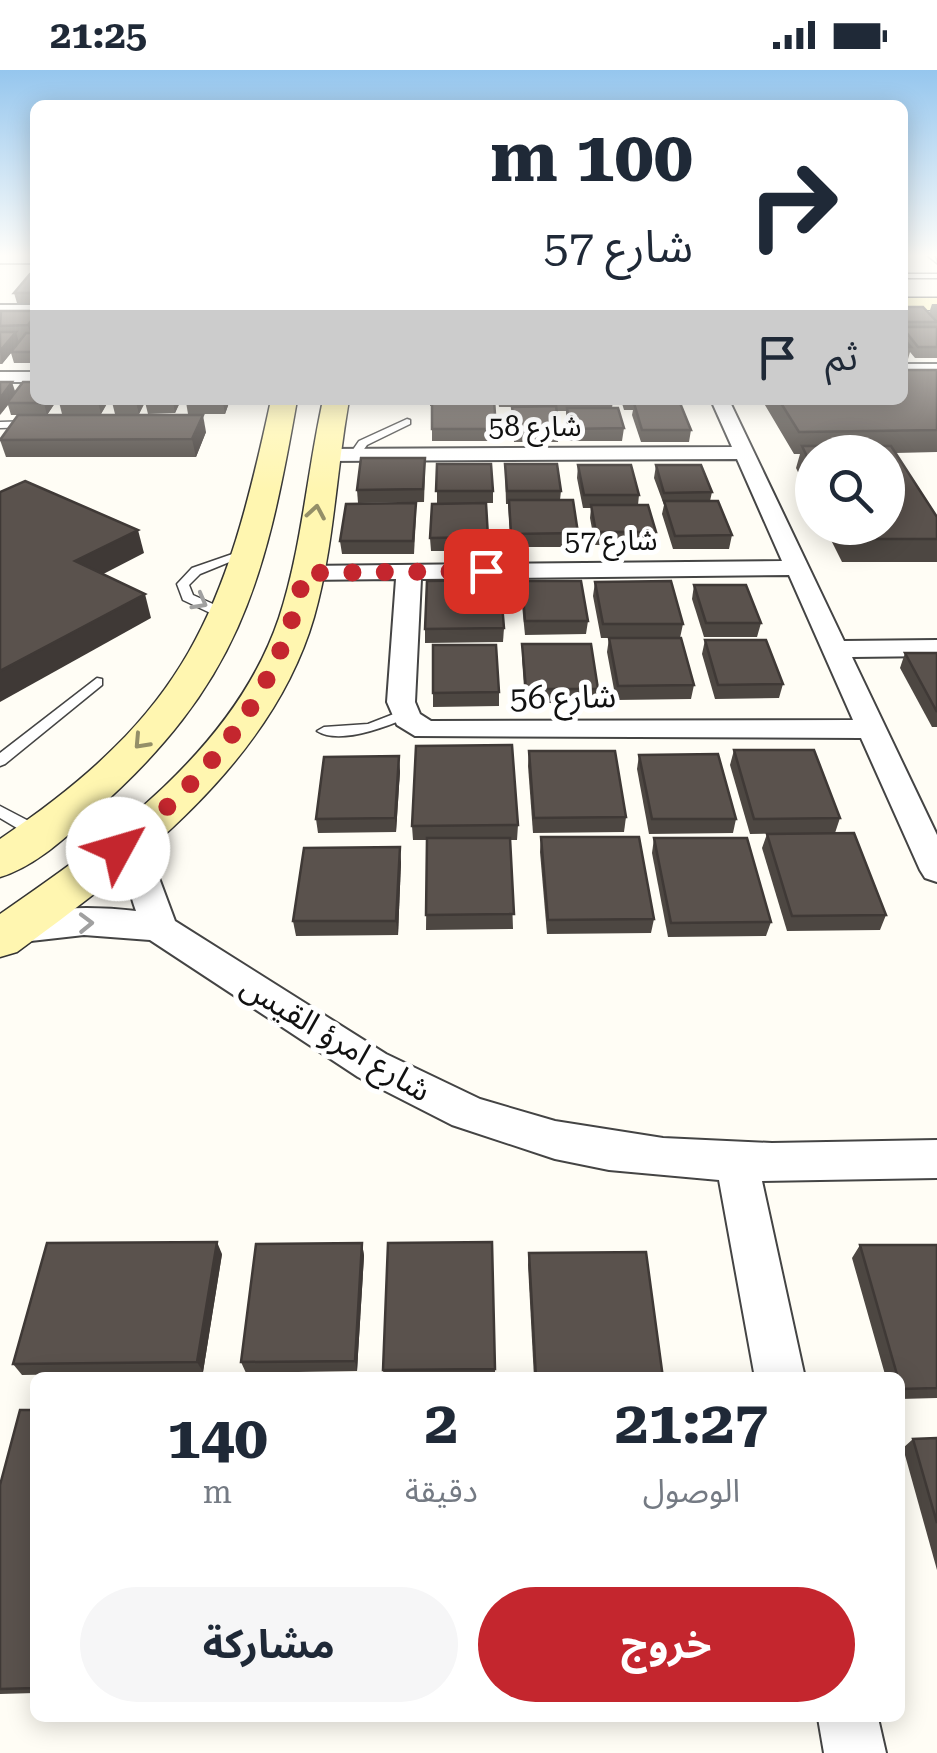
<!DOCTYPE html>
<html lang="ar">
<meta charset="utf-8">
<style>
body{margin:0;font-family:"Roboto Serif","Noto Sans Arabic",serif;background:#f6f6f7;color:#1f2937;direction:rtl;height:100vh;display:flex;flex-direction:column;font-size:38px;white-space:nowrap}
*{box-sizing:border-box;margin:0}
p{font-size:32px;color:#747a83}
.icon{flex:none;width:55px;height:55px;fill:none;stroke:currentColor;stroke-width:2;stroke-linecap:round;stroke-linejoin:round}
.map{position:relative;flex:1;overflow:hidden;direction:ltr}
.sheet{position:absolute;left:30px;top:1302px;width:875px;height:350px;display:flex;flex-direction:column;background:#fff;border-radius:15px;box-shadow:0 5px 25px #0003;direction:rtl}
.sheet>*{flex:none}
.guide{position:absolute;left:30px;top:30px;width:878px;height:305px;border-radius:15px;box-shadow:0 5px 25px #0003;direction:rtl;background:#fff;color:#1f2937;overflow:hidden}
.controls{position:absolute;left:795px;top:365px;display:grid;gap:20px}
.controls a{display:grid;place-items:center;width:110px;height:110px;border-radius:50%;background:#fff;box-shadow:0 5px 25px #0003;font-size:50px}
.pin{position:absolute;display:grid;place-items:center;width:85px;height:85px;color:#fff;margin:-42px;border-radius:20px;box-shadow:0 5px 15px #0006}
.me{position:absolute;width:110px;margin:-55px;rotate:51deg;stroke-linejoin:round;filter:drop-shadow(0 0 8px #0008)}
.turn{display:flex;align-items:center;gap:35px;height:210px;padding:0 50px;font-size:45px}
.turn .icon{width:130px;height:130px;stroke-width:2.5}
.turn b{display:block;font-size:70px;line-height:85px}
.then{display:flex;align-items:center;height:95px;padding:0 50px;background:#0003;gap:20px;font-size:38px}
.eta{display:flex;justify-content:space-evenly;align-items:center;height:170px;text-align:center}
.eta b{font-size:60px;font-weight:700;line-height:70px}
.primary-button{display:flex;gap:20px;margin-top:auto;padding:20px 50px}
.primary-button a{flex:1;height:115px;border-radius:60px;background:#c4262e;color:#fff;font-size:40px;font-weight:700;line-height:115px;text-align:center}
.primary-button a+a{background:#f6f6f7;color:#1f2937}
.status{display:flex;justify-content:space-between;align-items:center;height:70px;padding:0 50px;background:#fff;direction:ltr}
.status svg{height:28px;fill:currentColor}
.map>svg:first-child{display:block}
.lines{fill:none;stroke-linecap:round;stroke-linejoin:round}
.lane-casing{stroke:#444;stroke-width:3}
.street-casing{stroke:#444;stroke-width:4}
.secondary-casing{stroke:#333;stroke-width:3}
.lane{fill:#fff;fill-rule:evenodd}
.street{fill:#fff;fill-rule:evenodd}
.secondary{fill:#fff6b0;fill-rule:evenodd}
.wall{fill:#4d4742}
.shaded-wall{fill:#3f3936}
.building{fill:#5a524d;stroke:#3f3936;stroke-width:2.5}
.oneway{stroke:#948f68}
.oneway2{stroke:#a0a0a0}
.route{stroke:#c4262e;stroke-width:18;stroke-dasharray:0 32.4}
.labels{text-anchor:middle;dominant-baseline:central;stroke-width:10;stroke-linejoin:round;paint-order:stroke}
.far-street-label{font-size:28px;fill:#111;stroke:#fff}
.street-label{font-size:32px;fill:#111;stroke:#fff}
</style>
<div class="status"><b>21:25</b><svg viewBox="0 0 49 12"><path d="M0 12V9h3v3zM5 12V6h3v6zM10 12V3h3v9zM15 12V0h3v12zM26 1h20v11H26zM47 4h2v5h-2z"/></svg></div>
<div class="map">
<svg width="937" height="1683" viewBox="0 0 937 1683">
<rect width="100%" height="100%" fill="#fffdf5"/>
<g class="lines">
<defs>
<g id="lane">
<path d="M927 185H934L937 193Z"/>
<rect x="902" y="204" width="35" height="4"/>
<path d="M407 349 410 350V354L367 375 359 386 350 384 359 371Z"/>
<path d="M0 352 34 351 39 354 34 357 0 358Z"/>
<path d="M244 480 254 482 200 504 189 515 193 525 233 543V549H223L183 530 177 514 192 498Z"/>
<path d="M97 608 102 609V615L5 694 0 696V683Z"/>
<path d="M404 640 411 644 409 647C386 657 339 675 317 661L324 657 368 654Z"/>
<path d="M0 736 44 759 46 763 44 767H32L0 748Z"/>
</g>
<g id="street">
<rect x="0" y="185" width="35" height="8"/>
<rect x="0" y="235" width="35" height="10"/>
<rect x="902" y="294" width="35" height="10"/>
<rect x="0" y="302" width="35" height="10"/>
<path d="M711 330H729L844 571 937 570V586L852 587 937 765V812L925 808 920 800 861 668 415 666 397 655 387 632 396 509 304 510 292 503 304 496 782 491 737 389 326 391 316 385 326 379 732 377ZM789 505 853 650 431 651 420 644 415 632 421 509Z"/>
<path d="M144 747 155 750 160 758 159 808 175 851 386 984 480 1029 555 1051 663 1068 772 1073 937 1070V1108L762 1111 805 1308H755L719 1110 609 1100 555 1089 452 1055 358 1007 150 870 84 865 13 873 0 869V851C40 836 94 836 136 841 127 815 117 776 133 750Z"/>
<path d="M818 1648H878L886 1683H824Z"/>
</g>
<g id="secondary">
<rect x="902" y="228" width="35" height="12"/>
<path d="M271 330H297C265 513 239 615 93 743 67 766 35 797 0 807V769C188 642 225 544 271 330Z"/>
<path d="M323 330H349C336 402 334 477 314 547 272 693 134 796 17 882L0 887V844C109 769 235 679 279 548 302 478 307 402 323 330Z"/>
</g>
</defs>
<use href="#lane" class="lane-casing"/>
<use href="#street" class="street-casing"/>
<use href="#secondary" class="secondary-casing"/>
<use href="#lane" class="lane"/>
<use href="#street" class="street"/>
<use href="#secondary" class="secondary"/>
</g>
<g class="wall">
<path d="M35 204V233H17L14 223Z"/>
<path d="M932 234H937V288H915L910 282 908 289H902V237L929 243Z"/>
<path d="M35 241 34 263H35V293H14L11 283 2 294H0V243Z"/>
<path d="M937 300V382L895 383 937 469V492H842L825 458H888L812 382V431L796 398 800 384H794L762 330H902Z"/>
<path d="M15 322 35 330H57L47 345H11L8 335 0 345Z"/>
<path d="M109 330 101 344H62L59 332Z"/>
<path d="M146 330 139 344H115L112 332Z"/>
<path d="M181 330 175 343 148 344 145 332Z"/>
<path d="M230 330 225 344H188L186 332Z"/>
<path d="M430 330H494L496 371H432V336H430Z"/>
<path d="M498 330H550V336L559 359 558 372H514L512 337H499Z"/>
<path d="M555 330H613L612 338 624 358 622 371H569L566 350V341H557Z"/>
<path d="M621 330H672V333L691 360 689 372H641L632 345 633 340H624Z"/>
<path d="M206 362 196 387H6L0 370Z"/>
<path d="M437 394 493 421V433H486L487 481H431L430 468 437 433Z"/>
<path d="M505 394 561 421 560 430 578 463 577 477H511L508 434H506Z"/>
<path d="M578 395 639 425 638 435 656 462 654 475H595L590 448 591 438H583L577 408Z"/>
<path d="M656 395 712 422 710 431 732 465 729 479H673L662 444 664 435 654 408Z"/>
<path d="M425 401 424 432 358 433 357 420Z"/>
<path d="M416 446 414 484H342L340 471Z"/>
<path d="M522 511 588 551 586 564 525 565 521 525Z"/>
<path d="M595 512 683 554 680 568 694 615 691 629 616 630 607 582 609 568H601L593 526Z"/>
<path d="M694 515 761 553 757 567H704L692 529Z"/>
<path d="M504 558 503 572 425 573V559Z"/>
<path d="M705 570 783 614 779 628 715 629 702 584Z"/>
<path d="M522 574 598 619 597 633H525L522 588Z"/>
<path d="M905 583H937V657H932L900 598Z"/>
<path d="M499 622V636L433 637V623Z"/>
<path d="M734 680 840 748 835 763 750 764 730 695Z"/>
<path d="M529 681 626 747 624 762 533 763 528 696Z"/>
<path d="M639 685 736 749 733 763 649 764 637 699Z"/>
<path d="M400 701 396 762 318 763 316 749Z"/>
<path d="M518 755 517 770H510L513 859 426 860 427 770H413L412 756Z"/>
<path d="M767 764 886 845 880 860 787 861 762 778Z"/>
<path d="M541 767 654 849 651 863 547 864 540 782Z"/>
<path d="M654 768 771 852 766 866 668 867 652 783Z"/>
<path d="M401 792 398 865 296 866 293 851Z"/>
<path d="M362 1173 364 1186 357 1301 246 1303 241 1292Z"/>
<path d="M860 1175H937V1328L900 1329V1308H886L852 1188Z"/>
<path d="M529 1183 663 1308H534L528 1195Z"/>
<path d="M222 1184 203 1302 22 1305 13 1294Z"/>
<path d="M495 1299V1308H384L383 1300Z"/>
<path d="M35 1340V1623L0 1624V1415Z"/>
<path d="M937 1368V1500L903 1378 913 1369Z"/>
</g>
<g class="shaded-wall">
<path d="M35 246V261L31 266 28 255Z"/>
<path d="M16 262 19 273 2 294 0 281Z"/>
<path d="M12 312 16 324 0 345V328Z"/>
<path d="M46 330H57L47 345 44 333Z"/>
<path d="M99 330H109L101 344 98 332Z"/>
<path d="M137 330H146L139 344 136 332Z"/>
<path d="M173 330H181L175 343 173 331Z"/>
<path d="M224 330H230L225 344 223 332Z"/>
<path d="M203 345 206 362 196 387 192 369Z"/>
<path d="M138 460 144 483 82 515 75 491Z"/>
<path d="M145 524 151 548 0 632V601Z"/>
<path d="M399 686 400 701 396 762 395 748Z"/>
<path d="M400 777 401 792 398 865 396 851Z"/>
<path d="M217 1172 222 1184 203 1302 197 1292Z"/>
<path d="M362 1173 364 1186 357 1301 355 1291Z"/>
</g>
<g class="building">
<path d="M30 204H35V223H14Z"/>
<path d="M902 237H923L937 252H902Z"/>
<path d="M1 241H35V246L28 255 0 256Z"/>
<path d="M902 257H937V277H918Z"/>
<path d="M0 262H16L0 281Z"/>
<path d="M26 263H35V282H11Z"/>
<path d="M902 267 911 277H902Z"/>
<path d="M902 300H937V360L799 362 779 330H902Z"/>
<path d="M0 312H12L0 328Z"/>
<path d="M23 312H35V330H46L44 333H7Z"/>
<path d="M60 330H99L98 332H59Z"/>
<path d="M113 330H137L136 332H112Z"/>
<path d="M146 330H173V331L145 332Z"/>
<path d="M187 330H224L223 332H186Z"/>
<path d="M432 330H494L496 359H432Z"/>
<path d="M634 333H680L691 360H642Z"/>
<path d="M556 336 559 359H515L512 337Z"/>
<path d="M567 338H618L624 358 570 359Z"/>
<path d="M18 345H203L192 369 0 370Z"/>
<path d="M802 376H891L937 447V469H849L843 458H888V382H812V397Z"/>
<path d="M361 388H425L423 419 357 420Z"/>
<path d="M437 394H491L493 421H436Z"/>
<path d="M505 394H557L561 421H507Z"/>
<path d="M578 395H631L639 425H584Z"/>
<path d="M656 395H701L712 422 664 423Z"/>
<path d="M25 411 138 460 75 491 145 524 0 601V422Z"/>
<path d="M509 430H573L578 463 511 464Z"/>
<path d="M664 431H718L732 465 675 466Z"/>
<path d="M416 433 413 471H340L346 434Z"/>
<path d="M486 433 488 467 430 468 432 434Z"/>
<path d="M591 435H648L656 462H596Z"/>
<path d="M500 510 504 558 425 559 427 511Z"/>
<path d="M522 511H581L588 551H525Z"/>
<path d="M671 511 683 554H603L595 512Z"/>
<path d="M694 515H746L761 553H706Z"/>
<path d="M609 568H681L694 615 618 616Z"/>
<path d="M705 570H766L783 614 718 615Z"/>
<path d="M522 574H591L598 619H526Z"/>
<path d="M433 575H496L499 622 433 623Z"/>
<path d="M905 583H937V642Z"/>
<path d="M512 675 518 755 412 756 416 676Z"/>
<path d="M734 680H814L840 748 754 749Z"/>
<path d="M529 681H615L626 747 534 748Z"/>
<path d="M718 684 736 749H652L639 685Z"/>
<path d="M399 686 395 748 316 749 324 687Z"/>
<path d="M854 763 886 845 792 846 767 764Z"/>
<path d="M541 767H639L654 849 548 850Z"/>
<path d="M427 768H510L514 844 426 845Z"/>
<path d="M654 768H747L771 852 671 853Z"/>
<path d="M400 777 396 851H293L304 778Z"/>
<path d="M217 1172 197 1292 13 1294 47 1173Z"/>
<path d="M492 1172 495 1299 383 1300 388 1173Z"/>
<path d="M362 1173 355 1291 241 1292 256 1174Z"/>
<path d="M860 1175H937V1318L901 1319 900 1308H898Z"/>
<path d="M646 1182 663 1308H536L529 1183Z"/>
<path d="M20 1340H35V1618L0 1619V1415Z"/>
<path d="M937 1368V1453L913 1369Z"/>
</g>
<defs><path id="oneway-chevron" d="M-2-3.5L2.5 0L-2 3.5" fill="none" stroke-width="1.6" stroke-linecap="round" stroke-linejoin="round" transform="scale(2.5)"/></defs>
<g class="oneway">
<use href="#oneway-chevron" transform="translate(316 442) rotate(-80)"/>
<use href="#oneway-chevron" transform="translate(141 672) rotate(133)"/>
</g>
<g class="oneway2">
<use href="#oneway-chevron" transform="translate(200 532) rotate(29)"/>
<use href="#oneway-chevron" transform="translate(86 853) rotate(-1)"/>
</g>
<linearGradient id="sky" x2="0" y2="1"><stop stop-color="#95c6ee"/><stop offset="0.44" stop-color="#fffefa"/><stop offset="1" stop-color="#fffefa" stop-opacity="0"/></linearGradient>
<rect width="937" height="421" fill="url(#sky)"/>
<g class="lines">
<path class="route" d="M118 779C211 706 281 620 304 503L486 501"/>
</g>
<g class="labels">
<g class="far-street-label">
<text x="535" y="356">شارع 58</text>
<text x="611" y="470">شارع 57</text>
</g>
<g class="street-label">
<text transform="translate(563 627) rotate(-1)">شارع 56</text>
<text transform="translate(336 968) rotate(31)">شارع امرؤ القيس</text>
</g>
</g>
</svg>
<div class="controls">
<a><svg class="icon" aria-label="search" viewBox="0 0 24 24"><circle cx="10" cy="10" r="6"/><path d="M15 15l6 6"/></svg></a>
</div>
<div class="pin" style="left:486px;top:501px;background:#d93025"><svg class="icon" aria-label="arrive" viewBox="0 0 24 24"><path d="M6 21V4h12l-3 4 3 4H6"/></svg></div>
<svg class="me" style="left:118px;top:779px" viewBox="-20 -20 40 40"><circle r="19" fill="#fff"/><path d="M0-13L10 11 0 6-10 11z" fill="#c4262e"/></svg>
<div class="guide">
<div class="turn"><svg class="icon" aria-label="right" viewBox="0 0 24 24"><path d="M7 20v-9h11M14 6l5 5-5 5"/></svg><div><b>100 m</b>شارع 57</div></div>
<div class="then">ثم<svg class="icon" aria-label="arrive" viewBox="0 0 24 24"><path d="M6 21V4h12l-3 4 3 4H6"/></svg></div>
</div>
<section class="sheet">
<div class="eta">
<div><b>21:27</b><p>الوصول</p></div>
<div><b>2</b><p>دقيقة</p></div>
<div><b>140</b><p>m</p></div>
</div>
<div class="primary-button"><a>خروج</a><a>مشاركة</a></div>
</section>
</div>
